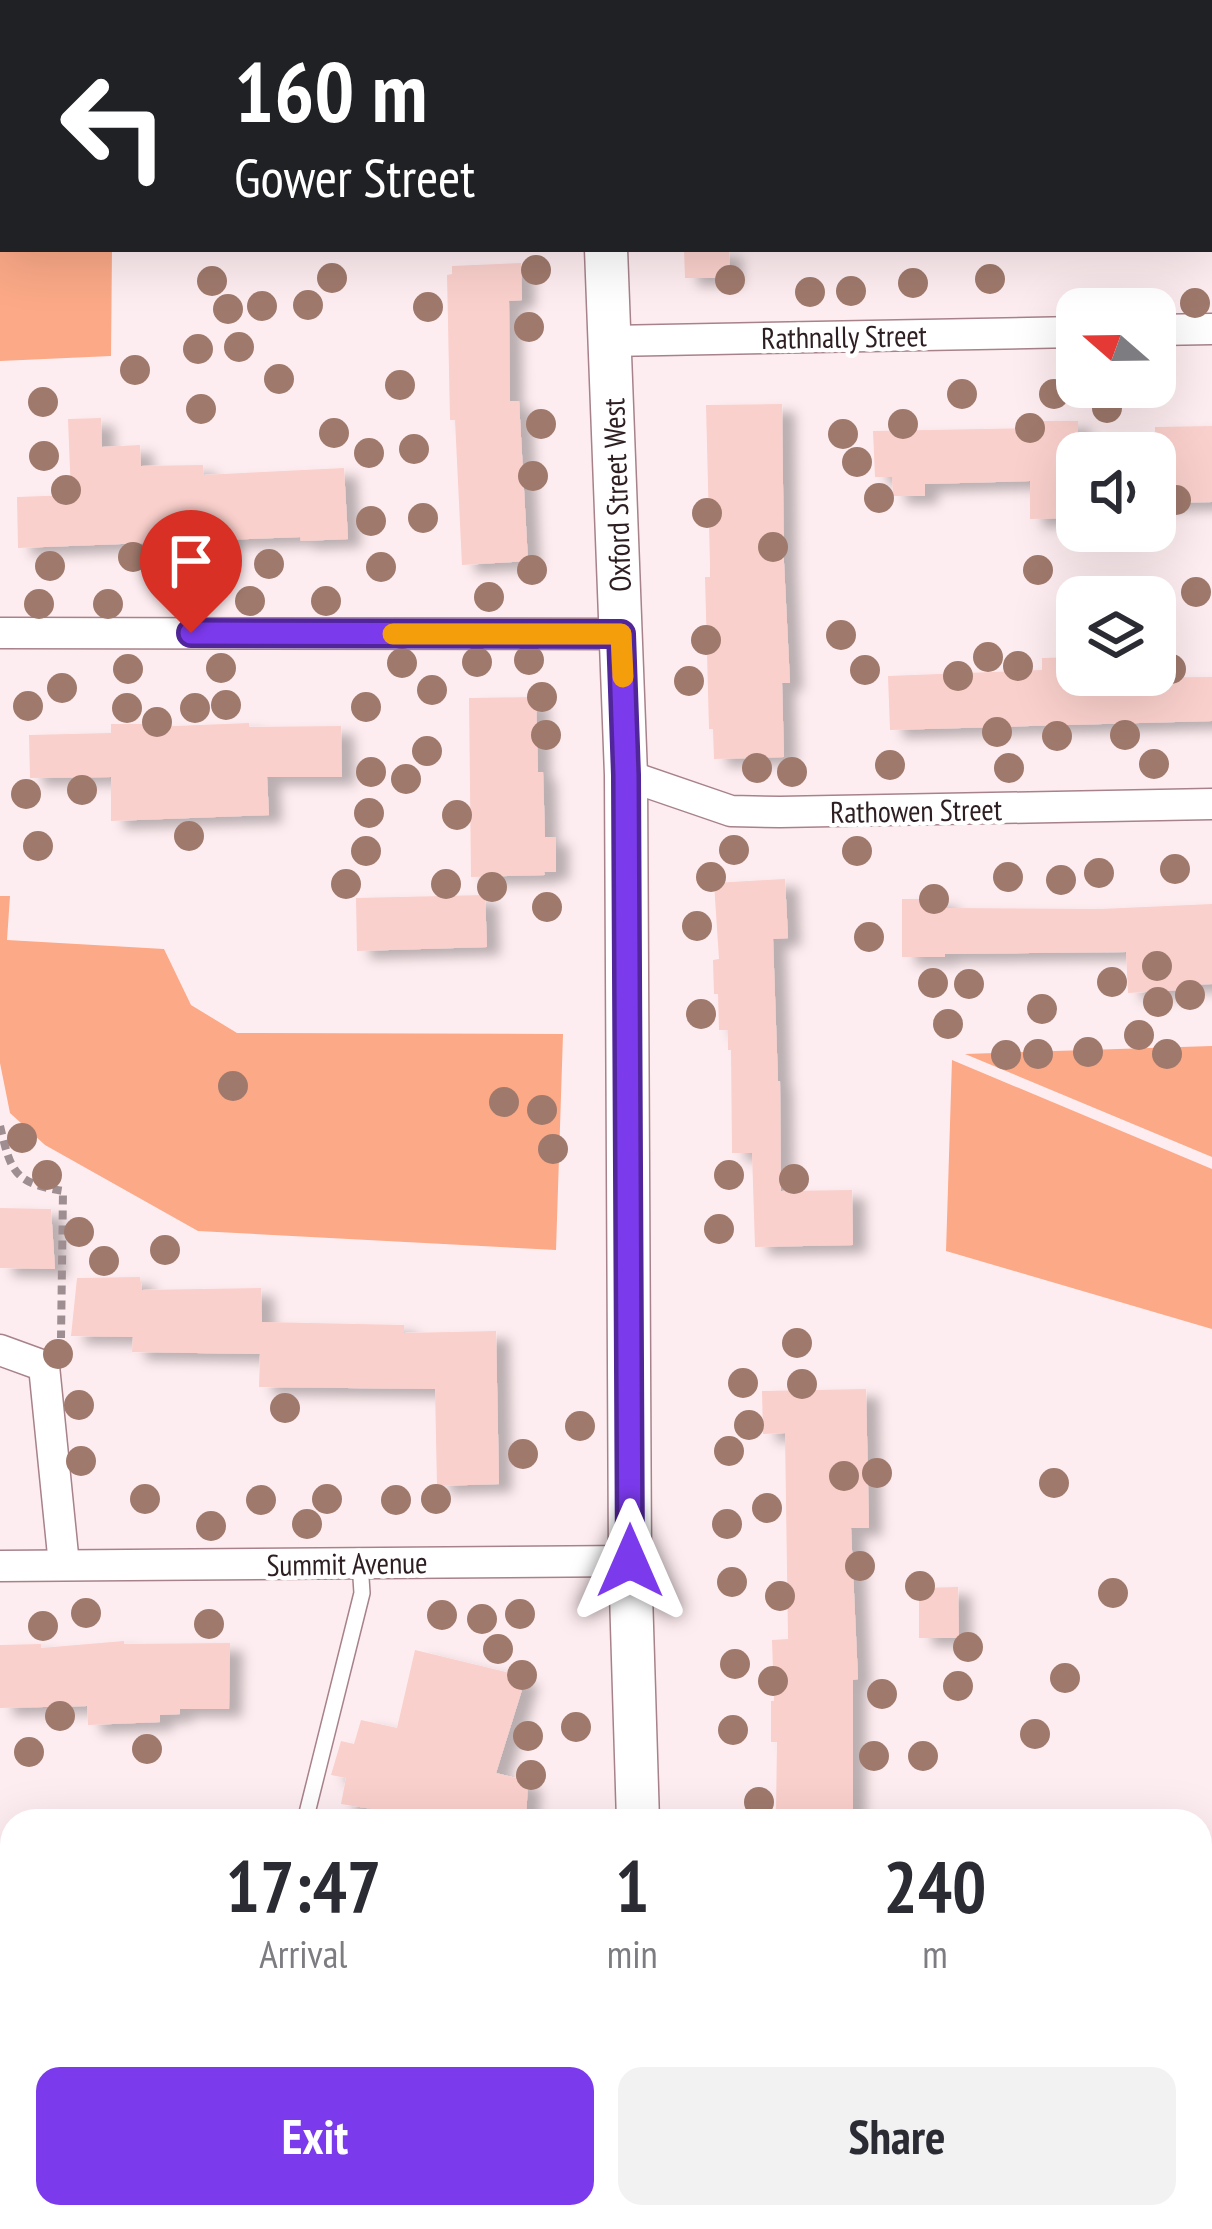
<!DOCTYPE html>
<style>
body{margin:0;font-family:"PT Sans Narrow",sans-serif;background:#f2f2f3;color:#2b2b33;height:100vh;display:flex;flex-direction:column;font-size:45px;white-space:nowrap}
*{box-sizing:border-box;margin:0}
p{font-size:39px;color:#7c7c81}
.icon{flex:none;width:66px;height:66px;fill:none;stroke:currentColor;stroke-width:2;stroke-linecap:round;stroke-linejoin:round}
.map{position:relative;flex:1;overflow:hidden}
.drawer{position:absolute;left:0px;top:1809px;width:1212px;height:420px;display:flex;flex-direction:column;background:#fff;border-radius:36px 36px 0 0;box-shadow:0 12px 48px #0002}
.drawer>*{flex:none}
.banner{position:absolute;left:0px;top:0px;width:1212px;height:252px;box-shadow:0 12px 48px #0002;background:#202124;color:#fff;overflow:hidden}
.needle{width:78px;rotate:290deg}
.controls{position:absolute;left:1056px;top:288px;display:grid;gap:24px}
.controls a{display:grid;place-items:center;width:120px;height:120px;border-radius:24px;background:#fff;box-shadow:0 12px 48px #0002;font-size:60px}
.pin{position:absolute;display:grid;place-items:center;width:102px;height:102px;color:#fff;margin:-123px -51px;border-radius:50% 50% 50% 0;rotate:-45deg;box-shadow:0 0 12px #0007}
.pin .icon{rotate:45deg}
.me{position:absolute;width:132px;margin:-66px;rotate:0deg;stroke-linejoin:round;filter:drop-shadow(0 0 9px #0008)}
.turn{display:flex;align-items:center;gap:42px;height:252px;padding:0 36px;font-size:54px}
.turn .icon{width:156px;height:156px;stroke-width:2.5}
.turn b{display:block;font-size:84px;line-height:102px}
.eta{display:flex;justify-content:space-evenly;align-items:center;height:204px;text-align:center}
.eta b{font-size:72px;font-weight:800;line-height:84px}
.primary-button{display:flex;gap:24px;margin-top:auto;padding:24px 36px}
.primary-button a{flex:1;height:138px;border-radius:24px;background:#7c3aed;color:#fff;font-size:48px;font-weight:800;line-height:138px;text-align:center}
.primary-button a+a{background:#f2f2f3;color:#2b2b33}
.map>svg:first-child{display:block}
.green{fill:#fba987}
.building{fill:#fad0cc;filter:url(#shadow)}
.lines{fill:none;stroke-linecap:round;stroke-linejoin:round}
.service-casing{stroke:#a7828a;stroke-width:18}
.minor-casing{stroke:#a7828a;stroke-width:33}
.secondary-casing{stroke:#a7828a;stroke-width:45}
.path{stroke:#9e8e91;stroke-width:8;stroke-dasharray:9 6;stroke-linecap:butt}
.service{stroke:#fff;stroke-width:15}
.minor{stroke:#fff;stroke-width:30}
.secondary{stroke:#fff;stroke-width:42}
.tree{fill:#9f796c}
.route-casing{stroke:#51269a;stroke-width:30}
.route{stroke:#7c3aed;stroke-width:21}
.slow{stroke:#f59e0b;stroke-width:21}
.labels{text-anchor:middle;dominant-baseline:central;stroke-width:9;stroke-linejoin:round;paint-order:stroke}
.street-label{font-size:30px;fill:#2d1e21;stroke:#fff}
</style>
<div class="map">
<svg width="1212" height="2229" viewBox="0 0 1212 2229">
<defs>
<filter id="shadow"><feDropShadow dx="13" dy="8" stdDeviation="6" flood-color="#0004"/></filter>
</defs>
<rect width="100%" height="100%" fill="#feedf0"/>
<g class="green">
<path d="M0 0H115V3H3V249H112L111 356 0 361Z"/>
<path d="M0 896H10L7 940 164 949 191 1005 237 1033 563 1034 556 1250 198 1231 45 1145 10 1113 0 1063Z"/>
<path d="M1212 1046V1157L965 1054Z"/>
<path d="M952 1060 1212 1169V1329L946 1251Z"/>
</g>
<g class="building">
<path d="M684 249H729L730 278H685Z"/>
<path d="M521 263 522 300 509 301 510 401H519L528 561 462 565 455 420H450L447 275 452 274V266Z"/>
<path d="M782 404 784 563 790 683H782L784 757 714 759 713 729H709L705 577H710V565L706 405Z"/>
<path d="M101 418 102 447 140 445 141 466 203 465 204 475 344 468 348 539 301 541 300 537 18 548 17 497 71 495 68 419Z"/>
<path d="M1035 421H1078L1077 518 1030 519V481L925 484V496H893L892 477H875L873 431 1035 428Z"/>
<path d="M1212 426V502L1155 503V427Z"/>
<path d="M1077 657V675H1097V678L1212 677V721L890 730 888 676 1042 670V658Z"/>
<path d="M536 697 538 772H543L545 837H556V872H544L545 875 471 877 469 698Z"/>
<path d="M249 723V727L341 726 342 777H267L269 815 111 821V777L30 778 29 735 111 733V724H150V727Z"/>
<path d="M785 879 788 938 773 939 778 1081H780L781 1191 852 1190 853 1245 755 1247 752 1153H732L731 1050H728V1030H719L718 994H714L713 960 719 959 714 883Z"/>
<path d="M485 895 487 947 357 951 356 898Z"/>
<path d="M902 899H945V908L1100 909 1212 904V984L1180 985V990L1128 993 1126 952 945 954V957H902Z"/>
<path d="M0 1208 51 1209 55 1269 0 1268Z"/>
<path d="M140 1277 142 1290 261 1288 262 1322 404 1325V1333L496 1331 499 1484 437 1486 435 1389 259 1387 260 1354 132 1352 133 1337 71 1336 77 1278Z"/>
<path d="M866 1389 869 1528H851L858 1679 853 1680V1820L788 1821 789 1811 776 1810 777 1742H771V1701H774L772 1640 788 1639 785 1433 763 1434 762 1391Z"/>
<path d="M958 1587 959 1638H919V1588Z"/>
<path d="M124 1641V1644L230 1643 229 1709H180V1714L160 1715V1722L88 1725 87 1706 0 1708V1645L41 1644V1648Z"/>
<path d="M415 1650 526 1677 496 1773 528 1781 526 1821H376L379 1810 341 1804 346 1778 331 1775 341 1741 354 1744 361 1720 397 1728Z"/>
</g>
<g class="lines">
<defs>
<g id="service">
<path d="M305 1821 362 1593 360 1563"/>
<path d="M0 2157H12"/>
</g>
<g id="minor">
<path d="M1155 330 1212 329"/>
<path d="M611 341 1077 332"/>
<path d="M0 633 621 634"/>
<path d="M626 775 731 811 780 812 1212 804"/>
<path d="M0 1350 44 1366 64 1565"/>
<path d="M0 1566 630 1561"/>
</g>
<g id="secondary">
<path d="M590 0 591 3"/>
<path d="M606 249 626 775 630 1561 638 1821"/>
<path d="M691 2217V2229"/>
<path d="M638 2229 639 2217"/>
</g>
</defs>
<use href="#service" class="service-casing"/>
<use href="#minor" class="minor-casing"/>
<use href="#secondary" class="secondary-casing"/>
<path class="path" d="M0 1126C11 1172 14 1183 63 1191L61 1338"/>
<use href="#service" class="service"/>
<use href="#minor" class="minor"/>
<use href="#secondary" class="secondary"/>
</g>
<g class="tree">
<circle cx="536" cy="270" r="15"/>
<circle cx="332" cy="278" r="15"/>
<circle cx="990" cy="279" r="15"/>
<circle cx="730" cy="280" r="15"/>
<circle cx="212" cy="281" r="15"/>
<circle cx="913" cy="283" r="15"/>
<circle cx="851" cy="291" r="15"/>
<circle cx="810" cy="292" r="15"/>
<circle cx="1195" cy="303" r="15"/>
<circle cx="308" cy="305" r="15"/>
<circle cx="262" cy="306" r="15"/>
<circle cx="428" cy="307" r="15"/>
<circle cx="228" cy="309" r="15"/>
<circle cx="529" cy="327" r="15"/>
<circle cx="239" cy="347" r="15"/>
<circle cx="198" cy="349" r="15"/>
<circle cx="135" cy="370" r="15"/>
<circle cx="279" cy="379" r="15"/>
<circle cx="400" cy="385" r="15"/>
<circle cx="962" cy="394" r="15"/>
<circle cx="1054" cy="394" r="15"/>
<circle cx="43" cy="402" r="15"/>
<circle cx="1107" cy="408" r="15"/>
<circle cx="201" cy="409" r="15"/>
<circle cx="541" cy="424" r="15"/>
<circle cx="903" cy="424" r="15"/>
<circle cx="1030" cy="428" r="15"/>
<circle cx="334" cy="433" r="15"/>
<circle cx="843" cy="434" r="15"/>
<circle cx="414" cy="449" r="15"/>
<circle cx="369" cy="453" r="15"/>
<circle cx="44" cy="456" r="15"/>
<circle cx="857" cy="462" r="15"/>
<circle cx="533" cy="476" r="15"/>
<circle cx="66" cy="490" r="15"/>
<circle cx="879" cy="498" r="15"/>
<circle cx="1176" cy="500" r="15"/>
<circle cx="707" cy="513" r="15"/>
<circle cx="423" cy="518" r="15"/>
<circle cx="371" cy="521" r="15"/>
<circle cx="773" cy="547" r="15"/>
<circle cx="133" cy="557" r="15"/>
<circle cx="269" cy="564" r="15"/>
<circle cx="50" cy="566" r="15"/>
<circle cx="381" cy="567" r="15"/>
<circle cx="532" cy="570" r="15"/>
<circle cx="1038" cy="570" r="15"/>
<circle cx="1196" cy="592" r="15"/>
<circle cx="489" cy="597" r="15"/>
<circle cx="250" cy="601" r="15"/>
<circle cx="326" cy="601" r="15"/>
<circle cx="39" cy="604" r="15"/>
<circle cx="108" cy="604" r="15"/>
<circle cx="841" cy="635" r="15"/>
<circle cx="706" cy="640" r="15"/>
<circle cx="988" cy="657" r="15"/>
<circle cx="529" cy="660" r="15"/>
<circle cx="477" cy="662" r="15"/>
<circle cx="402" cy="663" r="15"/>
<circle cx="1018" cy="666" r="15"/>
<circle cx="221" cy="668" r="15"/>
<circle cx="128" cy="669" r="15"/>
<circle cx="1171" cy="669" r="15"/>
<circle cx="865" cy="670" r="15"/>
<circle cx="958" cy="676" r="15"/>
<circle cx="689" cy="681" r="15"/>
<circle cx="62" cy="688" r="15"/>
<circle cx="432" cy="690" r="15"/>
<circle cx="542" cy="697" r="15"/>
<circle cx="226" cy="705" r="15"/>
<circle cx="28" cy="706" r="15"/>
<circle cx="366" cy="707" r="15"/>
<circle cx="127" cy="708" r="15"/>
<circle cx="195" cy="708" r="15"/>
<circle cx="157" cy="722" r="15"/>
<circle cx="997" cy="732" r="15"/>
<circle cx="546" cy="735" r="15"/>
<circle cx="1125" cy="735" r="15"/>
<circle cx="1057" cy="736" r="15"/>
<circle cx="427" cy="751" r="15"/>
<circle cx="1154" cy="764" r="15"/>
<circle cx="890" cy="765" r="15"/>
<circle cx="757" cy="768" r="15"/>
<circle cx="1009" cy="768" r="15"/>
<circle cx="371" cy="772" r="15"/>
<circle cx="792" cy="772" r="15"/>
<circle cx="406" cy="779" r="15"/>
<circle cx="82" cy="790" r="15"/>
<circle cx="26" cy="794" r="15"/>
<circle cx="369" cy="813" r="15"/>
<circle cx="457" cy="815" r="15"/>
<circle cx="189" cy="836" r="15"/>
<circle cx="38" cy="846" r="15"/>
<circle cx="734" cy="850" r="15"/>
<circle cx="366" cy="851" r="15"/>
<circle cx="857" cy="851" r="15"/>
<circle cx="1175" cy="869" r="15"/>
<circle cx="1099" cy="873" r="15"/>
<circle cx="711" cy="877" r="15"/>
<circle cx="1008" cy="877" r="15"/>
<circle cx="1061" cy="880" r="15"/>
<circle cx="346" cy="884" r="15"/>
<circle cx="446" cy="884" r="15"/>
<circle cx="492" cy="887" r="15"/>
<circle cx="934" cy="899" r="15"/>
<circle cx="547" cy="907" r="15"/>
<circle cx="697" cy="926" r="15"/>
<circle cx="869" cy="937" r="15"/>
<circle cx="1157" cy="966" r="15"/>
<circle cx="1112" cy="982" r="15"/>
<circle cx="933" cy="983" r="15"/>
<circle cx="969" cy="984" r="15"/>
<circle cx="1190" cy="995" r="15"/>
<circle cx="1158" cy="1002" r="15"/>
<circle cx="1042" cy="1009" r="15"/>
<circle cx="701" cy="1014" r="15"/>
<circle cx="948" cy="1024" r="15"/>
<circle cx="1139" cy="1035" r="15"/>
<circle cx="1088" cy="1052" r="15"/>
<circle cx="1038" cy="1054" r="15"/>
<circle cx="1167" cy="1054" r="15"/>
<circle cx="1006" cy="1055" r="15"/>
<circle cx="233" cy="1086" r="15"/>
<circle cx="504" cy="1102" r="15"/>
<circle cx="542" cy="1110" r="15"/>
<circle cx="22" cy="1138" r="15"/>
<circle cx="553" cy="1149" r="15"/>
<circle cx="47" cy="1175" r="15"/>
<circle cx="729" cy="1175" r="15"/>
<circle cx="794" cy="1179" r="15"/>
<circle cx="719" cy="1229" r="15"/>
<circle cx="79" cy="1232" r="15"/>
<circle cx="165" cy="1250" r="15"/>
<circle cx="104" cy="1261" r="15"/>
<circle cx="797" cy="1343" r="15"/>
<circle cx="58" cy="1354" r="15"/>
<circle cx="743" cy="1383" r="15"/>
<circle cx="802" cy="1384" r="15"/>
<circle cx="79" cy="1405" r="15"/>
<circle cx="285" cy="1408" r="15"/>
<circle cx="749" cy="1425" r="15"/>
<circle cx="580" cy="1426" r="15"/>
<circle cx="729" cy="1451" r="15"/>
<circle cx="523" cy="1454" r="15"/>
<circle cx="81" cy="1461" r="15"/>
<circle cx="877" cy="1473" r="15"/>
<circle cx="844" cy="1476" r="15"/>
<circle cx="1054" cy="1483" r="15"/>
<circle cx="145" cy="1499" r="15"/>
<circle cx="327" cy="1499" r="15"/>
<circle cx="436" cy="1499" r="15"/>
<circle cx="261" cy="1500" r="15"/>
<circle cx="396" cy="1500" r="15"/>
<circle cx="767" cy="1508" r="15"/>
<circle cx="307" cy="1524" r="15"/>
<circle cx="727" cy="1524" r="15"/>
<circle cx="211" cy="1526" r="15"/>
<circle cx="860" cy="1566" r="15"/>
<circle cx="732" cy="1582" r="15"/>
<circle cx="920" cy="1586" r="15"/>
<circle cx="1113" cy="1593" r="15"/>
<circle cx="780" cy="1596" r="15"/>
<circle cx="86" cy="1613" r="15"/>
<circle cx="520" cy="1614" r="15"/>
<circle cx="442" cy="1615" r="15"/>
<circle cx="482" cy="1619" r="15"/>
<circle cx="209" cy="1624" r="15"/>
<circle cx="43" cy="1626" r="15"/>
<circle cx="968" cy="1647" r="15"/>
<circle cx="498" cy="1649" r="15"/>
<circle cx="735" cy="1664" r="15"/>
<circle cx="522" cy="1675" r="15"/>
<circle cx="1065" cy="1678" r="15"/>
<circle cx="773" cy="1681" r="15"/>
<circle cx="958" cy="1686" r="15"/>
<circle cx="882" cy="1694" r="15"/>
<circle cx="60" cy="1716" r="15"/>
<circle cx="576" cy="1727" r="15"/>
<circle cx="733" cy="1730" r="15"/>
<circle cx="1035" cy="1734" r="15"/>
<circle cx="528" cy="1736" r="15"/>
<circle cx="147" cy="1749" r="15"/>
<circle cx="29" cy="1752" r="15"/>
<circle cx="874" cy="1756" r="15"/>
<circle cx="923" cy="1756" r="15"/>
<circle cx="531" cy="1775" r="15"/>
<circle cx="759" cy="1802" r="15"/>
</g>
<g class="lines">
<defs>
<path id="route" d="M191 633 621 634 626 775 630 1561"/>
</defs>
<use href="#route" class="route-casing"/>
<use href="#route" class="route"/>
<path class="slow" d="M393 634H621L623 677"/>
</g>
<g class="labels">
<g class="street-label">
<text transform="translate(844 336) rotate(-1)">Rathnally Street</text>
<text transform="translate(616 495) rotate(-92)">Oxford Street West</text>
<text transform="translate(916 810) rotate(-1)">Rathowen Street</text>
<text transform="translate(347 1563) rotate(-1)">Summit Avenue</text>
</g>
</g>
</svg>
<div class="controls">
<a><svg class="needle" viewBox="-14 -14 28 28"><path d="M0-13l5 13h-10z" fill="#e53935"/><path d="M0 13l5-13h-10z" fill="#7c7c81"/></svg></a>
<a><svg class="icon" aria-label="sound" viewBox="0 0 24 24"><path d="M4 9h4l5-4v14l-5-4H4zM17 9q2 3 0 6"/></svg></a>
<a><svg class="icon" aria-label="layers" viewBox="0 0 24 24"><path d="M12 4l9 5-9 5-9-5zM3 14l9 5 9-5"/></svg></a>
</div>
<div class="pin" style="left:191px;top:633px;background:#d93025"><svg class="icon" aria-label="arrive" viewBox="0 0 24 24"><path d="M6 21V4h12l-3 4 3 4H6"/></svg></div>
<svg class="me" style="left:630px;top:1561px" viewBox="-20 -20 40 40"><path d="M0-17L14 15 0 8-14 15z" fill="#7c3aed" stroke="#fff" stroke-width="4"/></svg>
<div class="banner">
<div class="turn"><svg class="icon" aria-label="left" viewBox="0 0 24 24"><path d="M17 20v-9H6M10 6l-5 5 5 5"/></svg><div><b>160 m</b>Gower Street</div></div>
</div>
<section class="drawer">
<div class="eta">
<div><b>17:47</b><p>Arrival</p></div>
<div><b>1</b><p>min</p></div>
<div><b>240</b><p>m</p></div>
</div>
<div class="primary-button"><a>Exit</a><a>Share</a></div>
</section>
</div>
